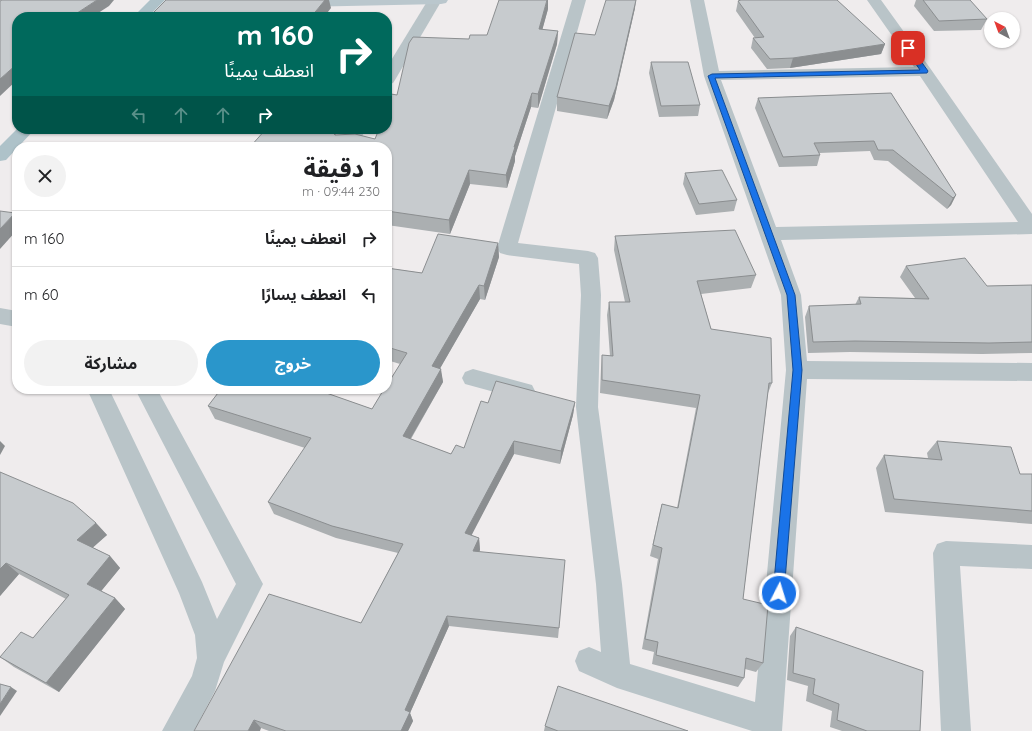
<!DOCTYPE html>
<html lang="ar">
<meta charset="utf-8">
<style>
body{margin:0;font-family:Quicksand,"Noto Sans Arabic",sans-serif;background:#f2f2f2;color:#202124;direction:rtl;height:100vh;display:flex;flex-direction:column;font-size:15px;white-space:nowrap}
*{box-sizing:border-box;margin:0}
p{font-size:13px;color:#757577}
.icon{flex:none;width:22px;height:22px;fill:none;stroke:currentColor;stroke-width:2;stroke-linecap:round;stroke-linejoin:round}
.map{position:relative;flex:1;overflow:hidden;direction:ltr}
.sheet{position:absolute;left:12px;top:142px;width:380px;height:252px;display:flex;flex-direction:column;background:#fff;border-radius:16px;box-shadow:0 1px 3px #0004;direction:rtl}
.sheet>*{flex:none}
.hud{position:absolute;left:12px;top:12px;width:380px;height:122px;border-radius:16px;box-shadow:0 1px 3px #0004;direction:rtl;background:#00695c;color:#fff;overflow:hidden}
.needle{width:26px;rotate:319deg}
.tools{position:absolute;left:984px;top:12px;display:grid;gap:8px}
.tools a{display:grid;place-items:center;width:36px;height:36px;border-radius:50%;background:#fff;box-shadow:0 1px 3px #0004;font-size:20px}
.pin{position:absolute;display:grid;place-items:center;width:34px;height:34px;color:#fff;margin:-17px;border-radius:8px;box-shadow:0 2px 6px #0006}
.me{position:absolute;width:44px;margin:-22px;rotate:5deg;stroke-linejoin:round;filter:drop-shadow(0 0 3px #0008)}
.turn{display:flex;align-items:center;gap:14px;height:84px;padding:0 12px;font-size:18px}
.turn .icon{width:52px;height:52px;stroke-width:2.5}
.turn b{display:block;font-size:28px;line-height:34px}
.lanes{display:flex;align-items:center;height:38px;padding:0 12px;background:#0003;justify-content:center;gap:20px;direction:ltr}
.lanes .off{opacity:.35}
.round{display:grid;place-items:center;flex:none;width:42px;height:42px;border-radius:21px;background:#f2f2f2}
.summary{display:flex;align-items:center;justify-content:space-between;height:68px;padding:0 12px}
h1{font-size:24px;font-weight:700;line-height:30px}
.cta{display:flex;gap:8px;margin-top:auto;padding:8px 12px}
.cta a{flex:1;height:46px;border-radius:24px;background:#2a96cb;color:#fff;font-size:16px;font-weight:700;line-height:46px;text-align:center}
.cta a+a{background:#f2f2f2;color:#202124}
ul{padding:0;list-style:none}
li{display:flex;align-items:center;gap:12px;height:56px;padding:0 12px;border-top:1px solid #e0e0e0}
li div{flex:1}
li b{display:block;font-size:15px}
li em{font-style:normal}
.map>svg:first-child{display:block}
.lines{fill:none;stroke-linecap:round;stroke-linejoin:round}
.street{fill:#b9c4c8;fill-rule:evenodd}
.secondary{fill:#bac7cd;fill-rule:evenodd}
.primary{fill:#aec2c9;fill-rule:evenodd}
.wall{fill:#abafb1}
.shaded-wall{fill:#8b8e90}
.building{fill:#c7cbce;stroke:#8b8e90}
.route{fill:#1a73e8;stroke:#114b97}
</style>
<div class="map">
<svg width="1032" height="731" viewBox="0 0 1032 731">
<rect width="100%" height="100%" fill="#efeced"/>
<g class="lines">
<g class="street">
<path d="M428 0H442L395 80 393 83 387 85V67Z"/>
<path d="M572 0H586L518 243 588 251 595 253 598 258 601 295 598 407 622 584 630 664 755 702 786 370 781 295 704 76 690 0H704L719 71 914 67 867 0H881L930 68 1032 214V234L781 240 801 295 807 361 1032 363V381L807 379 782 731H752L617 688 579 671 575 661 579 651 589 647 601 652 596 584 576 407 581 295 579 264 507 255 500 253 497 248ZM920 76 1018 222 776 227 721 80Z"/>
<path d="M350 129H366L356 147H338Z"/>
<path d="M0 308 17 311V327L0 324Z"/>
<path d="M473 369 532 385 535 391 532 397 524 400 465 384 462 378 465 372Z"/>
<path d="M87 389H109L202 582 217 619 236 584 135 389H157L263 584 224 662 215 691 194 731H162L192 676 197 658 195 635 179 593Z"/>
<path d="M946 541 1032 545V569L960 566 971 731H941L933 553 937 544Z"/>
</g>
<path class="secondary" d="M295 0H448L446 3 441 4 300 7 295 6 293 3Z"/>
<g class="primary">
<path d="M150 0H165L148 17H133Z"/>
<path d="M17 129H35L6 160 0 161V146Z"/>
</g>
</g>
<g class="wall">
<path d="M916 0H923L987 19 981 30 934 31 914 6Z"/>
<path d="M738 1 885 44 881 54 790 68 767 69 751 48 753 38H755L736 11Z"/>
<path d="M635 8 614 100 607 119 557 111V97L595 35Z"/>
<path d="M548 9 542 30 558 31 557 44 538 108 531 107 515 156V161L507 188 470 184 450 234 387 225V147H250L336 130V135L375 139 397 95 469 39 487 35Z"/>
<path d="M651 62 700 105 698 116 659 117 649 73Z"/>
<path d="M891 93 956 195 951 205 947 209 888 161 874 160 870 151 819 153 820 155 817 166 779 167 755 108 758 98Z"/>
<path d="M97 129H109L108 130Z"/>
<path d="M685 173 737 200 734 211 696 215 683 184Z"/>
<path d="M615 236 756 275 751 288 701 294 711 329 772 383 768 393 743 599 763 663 756 672 745 669 744 678 738 687 652 664 654 652 642 649 658 559 650 556 659 516 662 504 677 508 696 408 600 393 601 368 602 355 610 356 607 315 609 302H625L614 250Z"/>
<path d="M498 243 499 257 485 300 480 299 440 368 443 382 411 439 451 454 464 448 488 403 575 402 573 415 560 464 514 454 471 535 479 538 480 550 479 552 559 628 558 638 449 626 410 713 413 721 408 731H269L261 728 194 731 361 623 398 553 336 538 274 514 268 502 305 448 215 419 208 406 221 389H322L323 392 372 409 400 364 387 360V268L422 273Z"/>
<path d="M906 266 987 286 1032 285V353L982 354 850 352 808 353 805 317 809 306 855 305 859 297 915 298 900 277Z"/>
<path d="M937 441 1020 474H1032V524L885 512 876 468 884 455 928 458 927 453Z"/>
<path d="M0 472 96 523 107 535 92 547 110 556 120 568 101 591 115 598 125 609 59 692 14 667 0 657 33 638 66 599 19 574 0 596Z"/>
<path d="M796 627 920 731H842L830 727 832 711 806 701 808 686 787 680 790 636Z"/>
<path d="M545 726 688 731H544Z"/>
</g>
<g class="shaded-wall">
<path d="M97 0H114L109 6 92 17H71Z"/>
<path d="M325 0H329L331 8 324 17H311Z"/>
<path d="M547 0H548V9L539 42V29Z"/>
<path d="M636 0 635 8 614 100 607 119 609 106Z"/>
<path d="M558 31 557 44 538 108V94Z"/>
<path d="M885 44 881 54 790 68 793 58Z"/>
<path d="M17 64V80L0 96V79Z"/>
<path d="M532 93 531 107 515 156V161L507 188 506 175 514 147Z"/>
<path d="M469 170 470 184 450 234 449 220Z"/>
<path d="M956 195 951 205 947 209 953 198Z"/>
<path d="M15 213 17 216V230L0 249V229Z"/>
<path d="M498 243 499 257 485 300 484 286Z"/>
<path d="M479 285 480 299 434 379 432 366Z"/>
<path d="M441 369 443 382 405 448 403 436Z"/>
<path d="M315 389H322L324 394Z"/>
<path d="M575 402 573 415 560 464 561 451Z"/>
<path d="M0 441 5 446 0 455Z"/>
<path d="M514 441V454L467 544 465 533Z"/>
<path d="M96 523 107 535 88 552 77 540Z"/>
<path d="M479 538 480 550 474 562 473 551Z"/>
<path d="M110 556 120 568 98 595 87 584Z"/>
<path d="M6 563 19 574 0 596V569Z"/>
<path d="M115 598 125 609 59 692 46 683Z"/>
<path d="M447 616 449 626 410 713 413 721 408 731H401L405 710Z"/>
<path d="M11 687 17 691 0 716V704Z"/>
<path d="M254 720 261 728 260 731H248Z"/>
</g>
<g class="building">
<path d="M2 0H97L71 17H17V64L0 79V1Z"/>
<path d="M166 0H325L311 17H149Z"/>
<path d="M499 0H547L539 29 558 31 538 94 532 93 514 147H515L506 175 469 170 449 220 387 211V147H250L266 129H329L336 130 334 134 335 135 355 134 375 139 379 129H387V106L391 94 397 95 409 43 413 37 469 39 470 35H487Z"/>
<path d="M606 0H636L616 87 609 106 557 97 575 33 595 35Z"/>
<path d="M741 0H837L885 44 793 58 770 59 753 38 764 37 738 1Z"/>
<path d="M923 0H970L987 19 939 21Z"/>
<path d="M651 62H688L700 105 661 106Z"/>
<path d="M891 93 956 195 953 198 893 150H878L874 141 814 143 820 155 783 157 758 98Z"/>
<path d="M722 170 737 200 699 204 685 173Z"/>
<path d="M0 211 15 213 0 229Z"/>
<path d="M735 230 756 275 697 281 711 329 771 338 772 383H769L743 599 768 605 763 663 746 658 744 678 656 655 658 642 645 639 662 548 653 545 662 504 678 508 700 395 602 380V355L613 356 609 302H630L615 236Z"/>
<path d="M438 234 498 243 484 286 479 285 432 366 441 369 403 436 451 454 456 445 464 448 481 401 488 403 496 381 575 402 561 451 514 441 465 533 479 538 473 551 565 560 559 628 447 616 405 710 410 712 401 731H286L254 720 248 731H194L269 594 361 623 403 544 332 526 268 502 311 438 208 406 221 389H315L372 409 384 389H387V385L407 353 387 347V268L422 273Z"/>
<path d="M965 258 987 286 1032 285V342L989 343 855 341 813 342 809 306 861 304 859 297 929 299 906 266Z"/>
<path d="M937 441 1011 447 1020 474H1032V511L894 499 884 455 942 460Z"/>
<path d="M0 472 73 503 96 523 77 540 110 556 87 584 115 598 46 683 0 657 21 632 33 638 69 595 6 563 0 569Z"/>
<path d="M796 627 923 671 920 731H867L837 720 839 704 813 694 815 679 793 673Z"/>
<path d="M0 684 11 687 0 704Z"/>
<path d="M558 686 688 731H558L545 726Z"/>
</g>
<path class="route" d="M906 46H910L928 71 927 73 715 78 795 295 802 370 784 593 783 597 779 599 775 597 773 593 793 370 787 295 708 76 712 74 920 70 905 48Z"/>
</svg>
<div class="tools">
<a><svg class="needle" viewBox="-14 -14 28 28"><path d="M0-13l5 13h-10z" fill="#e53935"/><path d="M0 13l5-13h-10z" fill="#757577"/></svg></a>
</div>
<div class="pin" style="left:908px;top:48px;background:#d93025"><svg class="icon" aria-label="arrive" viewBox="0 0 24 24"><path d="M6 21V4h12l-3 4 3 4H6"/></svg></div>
<svg class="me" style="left:779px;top:593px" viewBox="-20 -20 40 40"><circle r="17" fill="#1a73e8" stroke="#fff" stroke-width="3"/><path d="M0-11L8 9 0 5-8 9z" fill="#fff"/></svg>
<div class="hud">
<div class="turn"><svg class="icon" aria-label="right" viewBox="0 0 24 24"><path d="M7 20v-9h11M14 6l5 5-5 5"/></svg><div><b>160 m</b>انعطف يمينًا</div></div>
<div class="lanes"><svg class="icon off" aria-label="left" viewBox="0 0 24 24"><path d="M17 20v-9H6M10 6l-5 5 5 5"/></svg><svg class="icon off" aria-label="ahead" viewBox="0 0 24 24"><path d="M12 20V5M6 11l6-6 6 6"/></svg><svg class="icon off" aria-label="ahead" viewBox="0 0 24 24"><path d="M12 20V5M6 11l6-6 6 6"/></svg><svg class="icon" aria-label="right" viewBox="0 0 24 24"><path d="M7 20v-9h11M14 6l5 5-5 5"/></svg></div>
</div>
<section class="sheet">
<div class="summary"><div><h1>1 دقيقة</h1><p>230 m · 09:44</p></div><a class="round"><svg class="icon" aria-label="close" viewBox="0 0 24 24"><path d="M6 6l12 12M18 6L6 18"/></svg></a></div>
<ul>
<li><svg class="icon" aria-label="right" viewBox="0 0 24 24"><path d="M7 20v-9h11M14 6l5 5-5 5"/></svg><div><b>انعطف يمينًا</b></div><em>160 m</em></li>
<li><svg class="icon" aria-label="left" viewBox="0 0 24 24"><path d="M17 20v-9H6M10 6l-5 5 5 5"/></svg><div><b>انعطف يسارًا</b></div><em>60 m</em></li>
</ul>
<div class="cta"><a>خروج</a><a>مشاركة</a></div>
</section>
</div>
